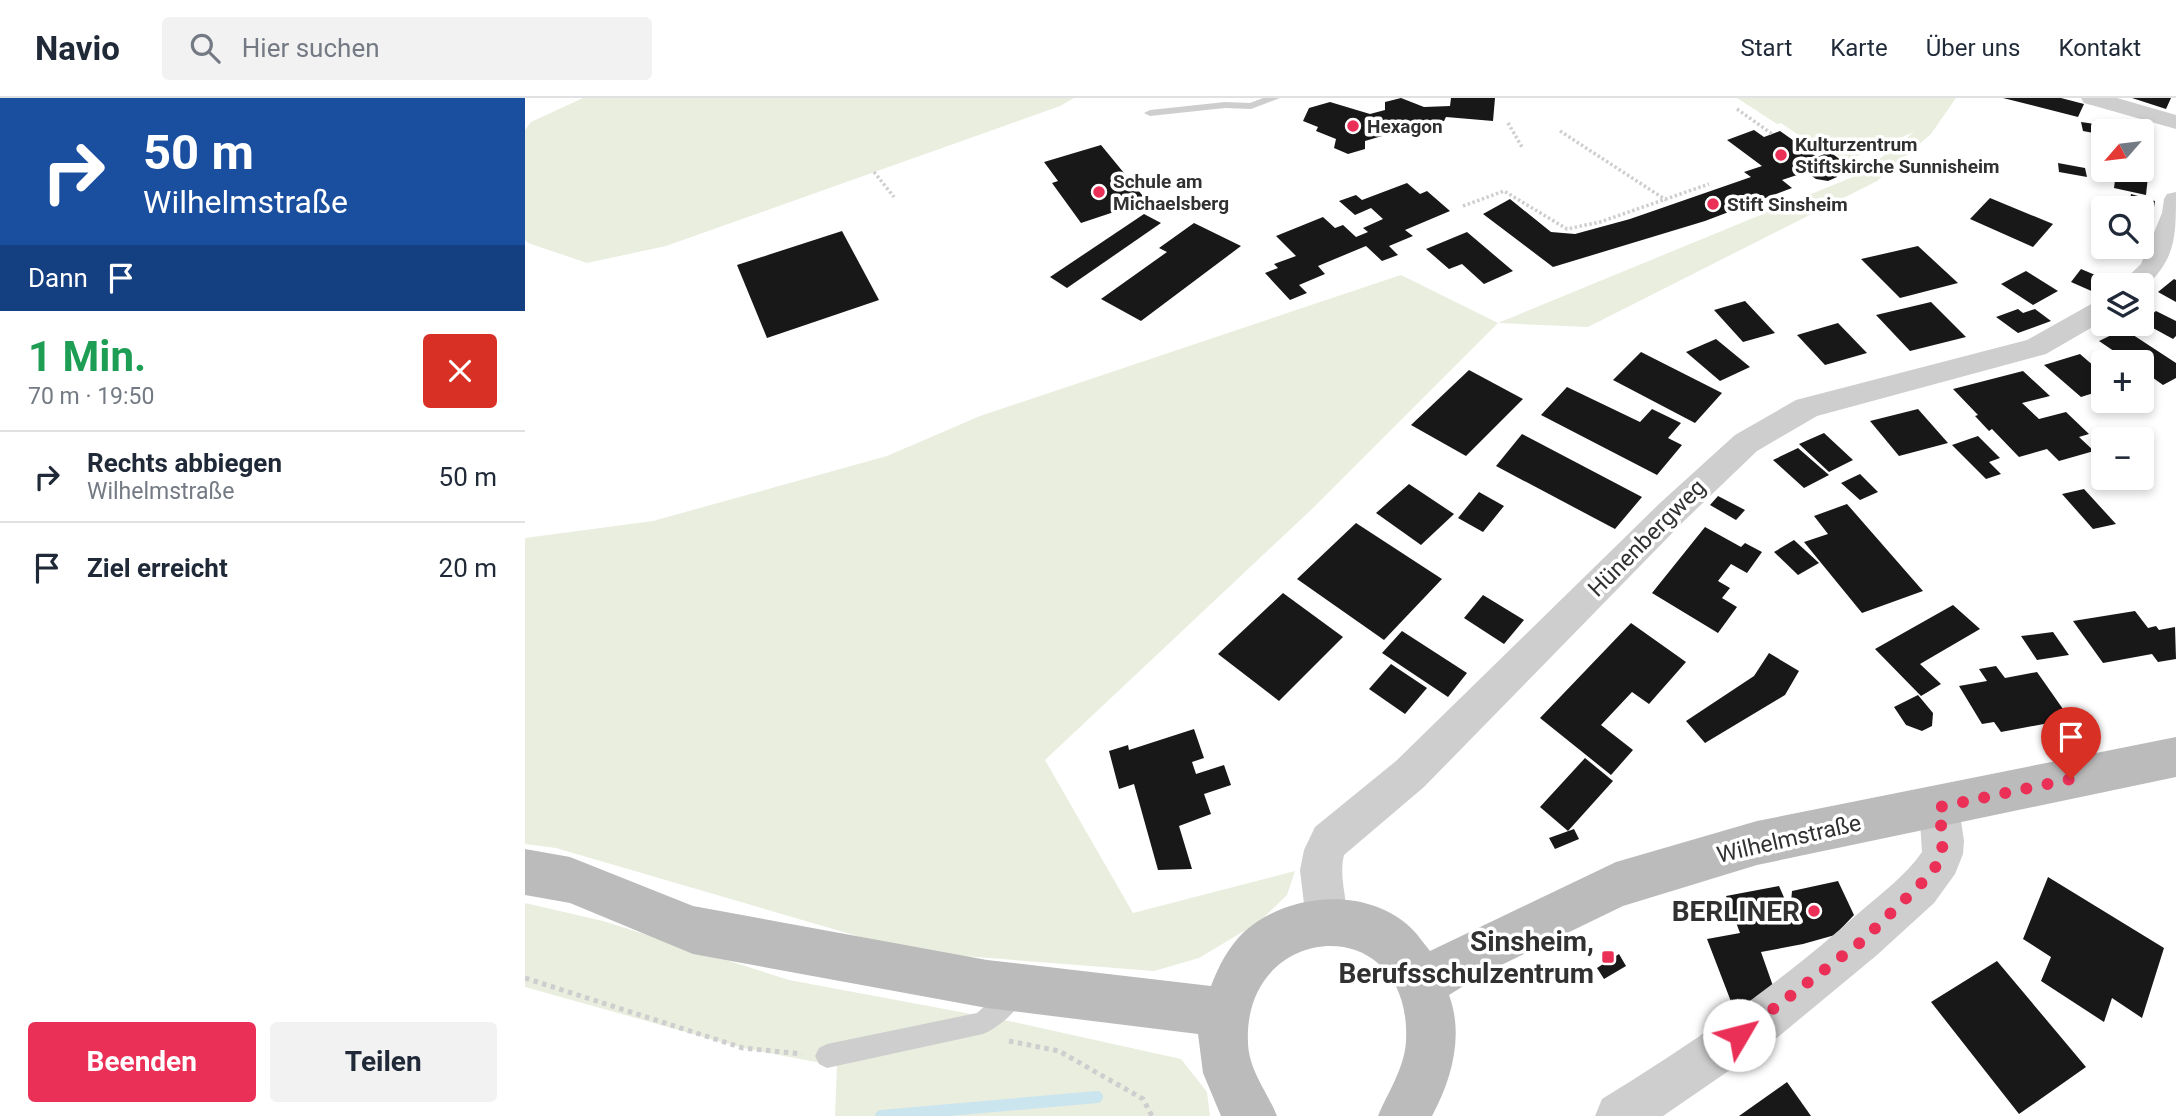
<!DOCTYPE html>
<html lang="de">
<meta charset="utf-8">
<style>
body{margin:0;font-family:Roboto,sans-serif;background:#f2f2f3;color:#1f2937;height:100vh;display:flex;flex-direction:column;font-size:26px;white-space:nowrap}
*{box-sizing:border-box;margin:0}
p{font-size:23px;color:#747a83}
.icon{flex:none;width:38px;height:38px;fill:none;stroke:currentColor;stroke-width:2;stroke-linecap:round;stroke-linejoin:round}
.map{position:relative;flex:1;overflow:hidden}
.drawer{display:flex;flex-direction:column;background:#fff;width:525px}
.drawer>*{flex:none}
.top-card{background:#1a4fa0;color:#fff;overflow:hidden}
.needle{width:46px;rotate:242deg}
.controls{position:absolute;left:1566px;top:21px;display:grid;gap:14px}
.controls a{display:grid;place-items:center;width:63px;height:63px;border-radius:7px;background:#fff;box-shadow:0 4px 10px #0003;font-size:35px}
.pin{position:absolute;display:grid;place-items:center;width:60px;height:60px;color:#fff;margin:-72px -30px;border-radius:50% 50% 50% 0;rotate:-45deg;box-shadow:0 0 7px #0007}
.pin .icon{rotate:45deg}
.me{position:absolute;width:77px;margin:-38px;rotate:53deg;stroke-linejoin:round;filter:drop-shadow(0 0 5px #0008)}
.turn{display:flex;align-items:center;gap:24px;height:147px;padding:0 28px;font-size:32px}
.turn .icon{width:91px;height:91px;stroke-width:2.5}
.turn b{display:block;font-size:49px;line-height:60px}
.then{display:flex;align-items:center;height:66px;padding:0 28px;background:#0003;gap:14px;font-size:26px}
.round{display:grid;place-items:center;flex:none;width:74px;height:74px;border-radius:7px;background:#f2f2f3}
.headline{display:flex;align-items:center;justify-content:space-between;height:119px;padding:0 28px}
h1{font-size:42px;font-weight:700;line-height:52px;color:#1e9e55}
.action{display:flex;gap:14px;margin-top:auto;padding:14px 28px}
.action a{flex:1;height:80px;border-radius:7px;background:#eb3058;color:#fff;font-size:28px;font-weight:700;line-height:80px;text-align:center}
.action a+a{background:#f2f2f3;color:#1f2937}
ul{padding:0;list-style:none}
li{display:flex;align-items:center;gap:21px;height:91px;padding:0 28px;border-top:2px solid #e0e1e3}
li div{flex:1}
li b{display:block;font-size:26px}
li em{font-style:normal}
header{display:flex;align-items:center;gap:42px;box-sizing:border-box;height:98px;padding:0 35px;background:#fff;border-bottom:2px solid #e0e1e3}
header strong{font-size:33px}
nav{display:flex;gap:38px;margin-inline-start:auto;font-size:24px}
.search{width:490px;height:63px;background:#f2f2f3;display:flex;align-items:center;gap:18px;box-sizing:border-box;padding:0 24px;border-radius:7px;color:#747a83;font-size:26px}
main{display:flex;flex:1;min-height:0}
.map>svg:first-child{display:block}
.green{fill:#e9eedf}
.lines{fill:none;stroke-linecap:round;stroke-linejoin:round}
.stream{stroke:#cbe5ee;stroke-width:12}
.building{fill:#181818}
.path-far1{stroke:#cecece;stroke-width:3.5;stroke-dasharray:2.5 2.5;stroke-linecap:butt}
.path{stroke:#cecece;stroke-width:5;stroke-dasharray:4.5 4.5;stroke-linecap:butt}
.lane{fill:#cecece;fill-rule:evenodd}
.street{fill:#cecece;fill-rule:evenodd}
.secondary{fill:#bbb;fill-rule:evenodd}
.route{stroke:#eb3058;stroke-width:12;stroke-dasharray:0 21.6}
.poi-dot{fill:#eb3058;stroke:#fff;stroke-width:2.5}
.labels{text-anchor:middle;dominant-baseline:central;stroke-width:7;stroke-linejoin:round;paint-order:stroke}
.far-poi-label{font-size:19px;font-weight:bold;fill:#313131;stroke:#fff;text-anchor:start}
.street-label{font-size:23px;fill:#313131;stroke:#fff}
.near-poi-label{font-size:28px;font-weight:bold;fill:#313131;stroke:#fff;text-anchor:end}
</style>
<header>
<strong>Navio</strong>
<div class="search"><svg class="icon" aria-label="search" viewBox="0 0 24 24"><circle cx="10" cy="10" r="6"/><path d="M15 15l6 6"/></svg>Hier suchen</div>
<nav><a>Start</a><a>Karte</a><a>Über uns</a><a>Kontakt</a></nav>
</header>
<main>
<section class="drawer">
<div class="top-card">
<div class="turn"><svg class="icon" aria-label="right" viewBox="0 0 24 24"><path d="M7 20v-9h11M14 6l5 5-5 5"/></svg><div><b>50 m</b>Wilhelmstraße</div></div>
<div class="then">Dann<svg class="icon" aria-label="arrive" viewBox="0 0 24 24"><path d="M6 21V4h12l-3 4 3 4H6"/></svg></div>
</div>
<div class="headline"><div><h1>1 Min.</h1><p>70 m · 19:50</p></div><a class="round" style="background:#d93025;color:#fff"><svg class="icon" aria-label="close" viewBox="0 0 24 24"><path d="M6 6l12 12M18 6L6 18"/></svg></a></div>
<ul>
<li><svg class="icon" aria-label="right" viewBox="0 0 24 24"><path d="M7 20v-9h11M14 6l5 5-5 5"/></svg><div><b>Rechts abbiegen</b><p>Wilhelmstraße</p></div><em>50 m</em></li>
<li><svg class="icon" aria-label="arrive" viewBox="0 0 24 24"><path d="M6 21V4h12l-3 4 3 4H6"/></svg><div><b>Ziel erreicht</b></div><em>20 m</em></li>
</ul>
<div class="action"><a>Beenden</a><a>Teilen</a></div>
</section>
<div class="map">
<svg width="1651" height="1018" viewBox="0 0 1651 1018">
<rect width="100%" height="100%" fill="#fff"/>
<g class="green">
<path d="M58 0H549L535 8 141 148 62 165 3 145 0 142V32L6 24Z"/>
<path d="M1212 0H1431L1406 36 1352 83 1063 229 973 225 788 410 520 662 608 815 770 773 762 797 734 824 674 860 629 873 387 854 31 750 0 746V440L128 423 362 358 455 318 876 177 973 225 1335 76 1389 34 1322 62 1305 54 1301 56 1256 25 1252 26Z"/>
<path d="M0 805 78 823 264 882 489 924 656 961 682 994 685 1018H310L312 968 218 950 0 889Z"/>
</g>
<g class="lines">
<path class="stream" d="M356 1018 572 999"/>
</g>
<g class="building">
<path d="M876 0 899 9 925 8 926 0H970L968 23 921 19 919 23 890 27 881 24 857 30V38L840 43V51L823 56 809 50 811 41 791 33 793 29 778 23 784 10 805 4 845 16 860 12V4Z"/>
<path d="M1478 0H1536L1559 6 1553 19Z"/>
<path d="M1607 0H1646L1641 11Z"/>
<path d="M1569 22 1607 28 1608 33H1578V48L1574 36 1558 33 1556 24 1570 26Z"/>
<path d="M1229 32 1239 39 1255 33 1292 59 1305 54 1324 68 1312 72V79L1303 83 1291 81 1281 74 1257 82 1267 90 1180 123 1028 169 958 116 985 101 1026 134 1050 136 1105 121 1226 79 1219 74 1237 68 1202 42Z"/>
<path d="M576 47 622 103 556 125 527 85 533 83 519 64Z"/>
<path d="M1617 62 1623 78 1621 97 1589 90 1591 74 1586 72H1617Z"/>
<path d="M1533 65 1560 70 1562 79 1534 74Z"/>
<path d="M882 85 895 96 902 93 925 113 880 132 888 138 864 148 873 157 857 163 841 148 793 168 800 176 774 187 782 195 765 202 740 175 753 170 749 166 771 158 751 138 798 119 810 130 818 127 831 139 843 134 838 130 858 121 846 110 830 117 814 103 831 97 837 102Z"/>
<path d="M1606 96 1630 103 1629 109 1605 102Z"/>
<path d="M1465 100 1528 126 1508 149 1445 121Z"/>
<path d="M619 116 636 125 542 190 525 179Z"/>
<path d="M669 125 716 148 616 223 576 201 642 154 634 150Z"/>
<path d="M317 133 354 202 242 240 212 167Z"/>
<path d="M942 134 988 173 959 186 937 166 924 171 901 151Z"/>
<path d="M1393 148 1433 185 1375 200 1336 161Z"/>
<path d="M1556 171 1582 182 1571 195 1546 184Z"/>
<path d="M1501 173 1533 193 1508 207 1476 186Z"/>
<path d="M1649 181 1651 182V204L1633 194Z"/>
<path d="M1220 203 1250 235 1218 244 1189 212Z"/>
<path d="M1406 204 1441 239 1385 253 1351 217Z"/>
<path d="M1493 211 1498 215 1510 211 1526 223 1493 235 1471 219Z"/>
<path d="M1631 213 1651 223V238L1648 241 1617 224Z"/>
<path d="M1313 225 1342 255 1300 267 1272 237Z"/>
<path d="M1599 231 1651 265V280L1638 287 1617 272V264H1605L1574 243Z"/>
<path d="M1191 241 1225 269 1195 283 1161 254Z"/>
<path d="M1116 254 1197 295 1170 325 1088 282Z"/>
<path d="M1555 256 1578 276V292L1556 299 1519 267Z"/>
<path d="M944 272 998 301 941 358 886 327Z"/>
<path d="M1498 273 1525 298 1497 305 1514 321 1541 314 1564 336 1554 339 1569 353 1534 363 1522 351 1494 359 1467 331 1464 333 1450 318 1453 317 1428 291Z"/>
<path d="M1042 289 1115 324 1127 311 1156 325 1143 340 1157 347 1132 377 1016 317Z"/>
<path d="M1393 311 1423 345 1374 358 1345 323Z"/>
<path d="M1299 335 1328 362 1304 374 1274 346Z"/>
<path d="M997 336 1117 399 1090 431 971 368Z"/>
<path d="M1453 338 1475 360 1464 364 1476 376 1461 381 1427 347Z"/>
<path d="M1273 350 1304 377 1279 390 1248 362Z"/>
<path d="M1335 376 1353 394 1335 402 1316 385Z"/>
<path d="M884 386 929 416 896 447 851 415Z"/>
<path d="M1559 391 1591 426 1568 431 1537 396Z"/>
<path d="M954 394 979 408 958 434 933 420Z"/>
<path d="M1193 398 1220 412 1211 422 1185 407Z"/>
<path d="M1322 406 1398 493 1337 515 1279 444 1303 436 1289 418Z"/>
<path d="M831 425 917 481 859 542 772 481Z"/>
<path d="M1180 429 1216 449 1220 445 1237 454 1222 475 1206 466 1193 483 1205 490 1197 500 1212 509 1193 535 1127 495Z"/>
<path d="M1269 442 1294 465 1273 477 1249 454Z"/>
<path d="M758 495 818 539 754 603 693 556Z"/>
<path d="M958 497 999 522 979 546 939 520Z"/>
<path d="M1428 507 1455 531 1395 566 1416 586 1396 598 1350 551Z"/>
<path d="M1610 513 1623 530 1631 528 1634 532 1650 529 1651 561 1633 564 1627 556 1578 565 1548 523Z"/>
<path d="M1106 525 1161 564 1124 606 1107 594 1076 627 1108 652 1086 677 1015 620Z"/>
<path d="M877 533 942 575 923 599 857 555Z"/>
<path d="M1528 534 1544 557 1512 562 1496 538Z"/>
<path d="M1244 555 1274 573 1260 597 1180 645 1161 623 1229 578Z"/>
<path d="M866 566 902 590 880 616 844 591Z"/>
<path d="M1471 568 1480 580 1512 574 1545 621 1476 634 1469 624 1457 626 1434 588 1462 583 1454 571Z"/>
<path d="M1393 597 1408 615 1407 628 1397 633 1381 627 1369 609Z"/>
<path d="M669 631 679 660 667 664 671 676 699 667 706 687 679 696 686 716 654 728 667 771 633 772 609 686 594 691 584 653 603 647 604 652Z"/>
<path d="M1060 660 1088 683 1043 733 1015 709Z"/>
<path d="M1049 731 1054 741 1030 751 1024 740Z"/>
<path d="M1523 779 1639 850 1617 920 1587 900 1579 924 1516 883 1526 859 1498 841Z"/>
<path d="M1313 783 1329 817 1310 837 1278 846 1236 854 1248 888 1210 914 1182 841 1215 835 1201 798 1254 788 1261 804H1266L1267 793Z"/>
<path d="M1094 856 1101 868 1079 881 1072 870Z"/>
<path d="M1472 863 1561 969 1494 1016 1406 904Z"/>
<path d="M1262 984 1286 1018H1214Z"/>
</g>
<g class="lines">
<g class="path-far1">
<path d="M1212 11 1247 36"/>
<path d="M983 25 997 49"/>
<path d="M1035 33 1141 102"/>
<path d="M349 74 369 99"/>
<path d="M938 108 979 93 1042 131 1075 124 1184 86"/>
</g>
<g class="path">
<path d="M0 880 218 950 277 956"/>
<path d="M484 943 534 953 618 1001 627 1018"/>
</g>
<g class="lane">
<path d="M738 0H755L726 11 700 10 625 18 619 15 625 12 700 4 725 5Z"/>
<path d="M489 886 497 889 500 897C494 912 473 930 458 936L302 970 294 966 290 958 294 950 302 946 452 915 481 889Z"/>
</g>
<g class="street">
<path d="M1556 0H1592L1651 17V31L1559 5Z"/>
<path d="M1651 94C1651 142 1651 160 1617 193V187H1594L1616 166 1637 115 1639 101 1642 96Z"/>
<path d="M1578 202V223L1521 256 1292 318 1232 353 1159 423 899 689 819 757C812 787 829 810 817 838L802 844 787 838 781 823 775 772 779 752 790 729 871 663 1135 405 1210 337 1271 302 1502 242 1568 205Z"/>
<path d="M1414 690 1428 695 1434 709 1439 743 1438 756 1430 776 1409 805 1352 857 1253 939 1138 1018H1070L1077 1001C1168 945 1256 885 1336 813 1357 795 1381 777 1397 754L1394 709 1400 695Z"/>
</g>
<path class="secondary" d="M1651 639V679L1232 767 1098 808 958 876 924 897C939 937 927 981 907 1018H853C863 994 879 971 881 944 888 810 717 822 723 945 724 973 742 993 752 1018H696L678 975 673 936 462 910 168 856 45 805 0 797V751L45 759 168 808 462 862 686 888C694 867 704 848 720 833 764 794 845 788 888 832 894 838 899 846 905 853L1091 764 1232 723Z"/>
</g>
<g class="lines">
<path class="route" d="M1214 937 1337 843 1405 777 1415 762 1418 745 1414 709 1546 681"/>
</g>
<g class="poi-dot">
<circle cx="828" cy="28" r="7"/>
<circle cx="1256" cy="57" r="7"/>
<circle cx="574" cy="94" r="7"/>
<circle cx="1188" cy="106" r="7"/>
<circle cx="1289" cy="813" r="7"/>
<rect x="1076" y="852" width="14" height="14" rx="3.5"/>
</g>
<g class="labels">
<g class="far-poi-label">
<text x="842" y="28">Hexagon</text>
<text x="1270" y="46">Kulturzentrum<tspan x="1270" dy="22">Stiftskirche Sunnisheim</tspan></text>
<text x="588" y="83">Schule am<tspan x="588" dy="22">Michaelsberg</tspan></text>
<text x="1202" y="106">Stift Sinsheim</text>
</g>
<g class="street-label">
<text transform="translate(1122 440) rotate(-45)">Hünenbergweg</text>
<text transform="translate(1264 741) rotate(-13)">Wilhelmstraße</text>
</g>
<g class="near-poi-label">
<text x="1275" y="813">BERLINER</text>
<text x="1069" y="843">Sinsheim,<tspan x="1069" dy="32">Berufsschulzentrum</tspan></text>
</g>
</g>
</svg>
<div class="controls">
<a><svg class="needle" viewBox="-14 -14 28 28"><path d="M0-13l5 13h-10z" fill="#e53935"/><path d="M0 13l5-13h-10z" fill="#747a83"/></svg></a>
<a><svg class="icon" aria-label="search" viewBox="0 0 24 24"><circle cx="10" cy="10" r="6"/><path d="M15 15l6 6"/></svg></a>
<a><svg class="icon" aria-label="layers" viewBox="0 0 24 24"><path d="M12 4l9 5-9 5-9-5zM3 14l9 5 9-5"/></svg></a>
<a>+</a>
<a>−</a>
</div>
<div class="pin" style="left:1546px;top:681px;background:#d93025"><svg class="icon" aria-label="arrive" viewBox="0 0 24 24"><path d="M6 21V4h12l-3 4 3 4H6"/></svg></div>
<svg class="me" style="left:1214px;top:937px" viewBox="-20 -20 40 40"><circle r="19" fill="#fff"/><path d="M0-13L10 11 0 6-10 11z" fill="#eb3058"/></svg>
</div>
</main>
